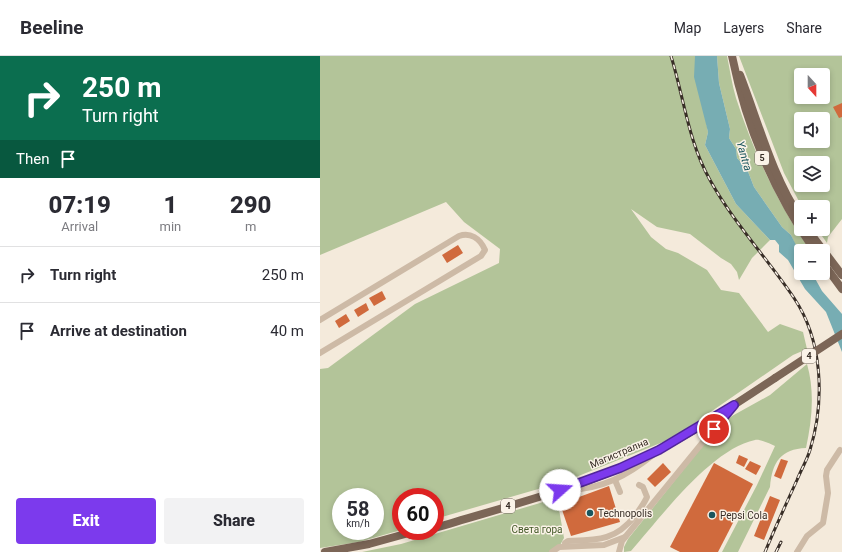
<!DOCTYPE html>
<meta charset="utf-8">
<style>
body{margin:0;font-family:Roboto,sans-serif;background:#f2f2f3;color:#2b2b33;height:100vh;display:flex;flex-direction:column;font-size:15px;white-space:nowrap}
*{box-sizing:border-box;margin:0}
p{font-size:13px;color:#7c7c81}
.icon{flex:none;width:22px;height:22px;fill:none;stroke:currentColor;stroke-width:2;stroke-linecap:round;stroke-linejoin:round}
.map{position:relative;flex:1;overflow:hidden}
.drawer{display:flex;flex-direction:column;background:#fff;width:320px}
.drawer>*{flex:none}
.guide{background:#0b6e4f;color:#fff;overflow:hidden}
.needle{width:26px;rotate:159deg}
.tools{position:absolute;left:474px;top:12px;display:grid;gap:8px}
.tools a{display:grid;place-items:center;width:36px;height:36px;border-radius:4px;background:#fff;box-shadow:0 2px 6px #0003;font-size:20px}
.speed{position:absolute;left:12px;top:432px;display:flex;gap:8px;font-size:20px;font-weight:700;text-align:center}
.speed>*{display:grid;place-content:center;width:52px;height:52px;border-radius:50%;background:#fff;box-shadow:0 2px 6px #0003;line-height:1}
.speed small{font-size:10px;font-weight:400}
.speed .limit{border:6px solid #d22;background:#fff;color:#111}
.pin{position:absolute;display:grid;place-items:center;width:34px;height:34px;color:#fff;margin:-17px;border:2px solid #fff;border-radius:50%;box-shadow:0 1px 4px #0007}
.me{position:absolute;width:44px;margin:-22px;rotate:71deg;stroke-linejoin:round;filter:drop-shadow(0 0 3px #0008)}
.turn{display:flex;align-items:center;gap:14px;height:84px;padding:0 16px;font-size:18px}
.turn .icon{width:52px;height:52px;stroke-width:2.5}
.turn b{display:block;font-size:28px;line-height:34px}
.then{display:flex;align-items:center;height:38px;padding:0 16px;background:#0003;gap:8px;font-size:15px}
.eta{display:flex;justify-content:space-evenly;align-items:center;height:68px;text-align:center}
.eta b{font-size:24px;font-weight:800;line-height:28px}
.action{display:flex;gap:8px;margin-top:auto;padding:8px 16px}
.action a{flex:1;height:46px;border-radius:4px;background:#7c3aed;color:#fff;font-size:16px;font-weight:800;line-height:46px;text-align:center}
.action a+a{background:#f2f2f3;color:#2b2b33}
ul{padding:0;list-style:none}
li{display:flex;align-items:center;gap:12px;height:56px;padding:0 16px;border-top:1px solid #e1e1e2}
li div{flex:1}
li b{display:block;font-size:15px}
li em{font-style:normal}
header{display:flex;align-items:center;gap:24px;box-sizing:border-box;height:56px;padding:0 20px;background:#fff;border-bottom:1px solid #e1e1e2}
header strong{font-size:19px}
nav{display:flex;gap:22px;margin-inline-start:auto;font-size:14px}
main{display:flex;flex:1;min-height:0}
.map>svg:first-child{display:block}
.green{fill:#b3c499;fill-rule:evenodd}
.water{fill:#77adb3}
.building{fill:#d06a3d}
.lines{fill:none;stroke-linecap:round;stroke-linejoin:round}
.minor{stroke:#cdbaa6;stroke-width:6}
.major{stroke:#7c6657;stroke-width:8}
.rail-casing{stroke:#382e27;stroke-width:3}
.rail{stroke:#fbf3e8;stroke-width:1.5;stroke-dasharray:4.5;stroke-linecap:butt}
.major-bridge{stroke:#7c6657;stroke-width:8}
.route-casing{stroke:#51269a;stroke-width:10}
.route{stroke:#7c3aed;stroke-width:7}
.poi-dot{fill:#19555e;stroke:#fbf3e8;stroke-width:1.5}
.labels{text-anchor:middle;dominant-baseline:central;stroke-width:3;stroke-linejoin:round;paint-order:stroke}
.shield{fill:#fbf3e8;stroke:#726961;stroke-width:1}
.shield-label{font-size:9px;font-weight:bold;fill:#382e27}
.street-label{font-size:10px;fill:#382e27;stroke:#fbf3e8}
.poi-label{font-size:10px;fill:#382e27;stroke:#fbf3e8;text-anchor:start}
.park-label{font-size:10px;fill:#445929;stroke:#fbf3e8}
.water-label{font-size:11px;font-style:italic;fill:#19555e;stroke:#fbf3e8}
</style>
<header>
<strong>Beeline</strong>
<nav><a>Map</a><a>Layers</a><a>Share</a></nav>
</header>
<main>
<section class="drawer">
<div class="guide">
<div class="turn"><svg class="icon" aria-label="right" viewBox="0 0 24 24"><path d="M7 20v-9h11M14 6l5 5-5 5"/></svg><div><b>250 m</b>Turn right</div></div>
<div class="then">Then<svg class="icon" aria-label="arrive" viewBox="0 0 24 24"><path d="M6 21V4h12l-3 4 3 4H6"/></svg></div>
</div>
<div class="eta">
<div><b>07:19</b><p>Arrival</p></div>
<div><b>1</b><p>min</p></div>
<div><b>290</b><p>m</p></div>
</div>
<ul>
<li><svg class="icon" aria-label="right" viewBox="0 0 24 24"><path d="M7 20v-9h11M14 6l5 5-5 5"/></svg><div><b>Turn right</b></div><em>250 m</em></li>
<li><svg class="icon" aria-label="arrive" viewBox="0 0 24 24"><path d="M6 21V4h12l-3 4 3 4H6"/></svg><div><b>Arrive at destination</b></div><em>40 m</em></li>
</ul>
<div class="action"><a>Exit</a><a>Share</a></div>
</section>
<div class="map">
<svg width="522" height="496" viewBox="0 0 522 496">
<rect width="100%" height="100%" fill="#f4eadb"/>
<g class="green">
<path d="M0 0H375V8L388 76 385 89 416 148 450 184 432 202 419 224 417 216 411 208 401 202 370 178 337 171 311 153 331 181 346 193 358 197 387 214 401 234 419 237 448 276 460 268 483 276 487 293 473 299 353 382 246 425 115 463V441H81V474L39 486 0 492V313L8 312 95 248 179 207 180 193 144 166 126 146 0 199ZM21 441H55V475H21Z"/>
<path d="M397 0H407C410 14 412 29 416 42 433 95 457 146 488 191L477 193 471 179 462 171 434 131 427 113 417 102 416 93 409 82 410 73 399 27Z"/>
<path d="M419 0H522V163L508 181 507 187 497 173H503V151H482L464 117ZM481 19H503V41H481ZM481 63H503V85H481ZM481 107H503V129H481Z"/>
<path d="M487 308C495 336 492 364 486 392 461 393 452 406 450 431L418 496H402L437 429 455 390C450 388 440 383 435 384 391 393 340 462 311 495L304 496V491L308 483 396 373 412 360 450 339Z"/>
<path d="M237 442 244 482 239 491 232 496H42L81 488Z"/>
</g>
<path class="water" d="M375 0H397L399 27 410 73 409 82 416 93 417 102 427 113 434 131 462 171 471 179 481 199V217H492L502 235 522 258V296L506 256 485 233 468 204 459 196V189L455 184H450L416 148 385 89 388 76 374 21Z"/>
<g class="building">
<path d="M522 47V61L519 62 513 51Z"/>
<path d="M138 189 143 197 127 207 122 199Z"/>
<path d="M62 235 66 243 54 250 49 242Z"/>
<path d="M46 247 49 254 38 261 34 254Z"/>
<path d="M26 258 30 265 19 272 15 265Z"/>
<path d="M419 399 428 403 424 411 416 407Z"/>
<path d="M461 403 468 405 461 423 454 420Z"/>
<path d="M430 405 441 410 436 419 425 413Z"/>
<path d="M343 407 351 416 335 431 327 423Z"/>
<path d="M394 407 433 428 398 496H360L350 491Z"/>
<path d="M289 430 300 466 251 480 240 448Z"/>
<path d="M450 440 460 444 444 484 434 480Z"/>
</g>
<g class="lines">
<g class="minor">
<path d="M0 264 139 180C150 176 160 182 165 194L161 200 0 297"/>
<path d="M295 424 300 436"/>
<path d="M248 434C282 433 307 420 333 399"/>
<path d="M246 490 245 487 248 485C277 484 295 485 315 460 319 454 324 448 327 441L323 431 319 429"/>
<path d="M232 496 239 491 284 489 305 481"/>
<path d="M299 496 302 485 410 353"/>
<path d="M477 496 487 480 503 467 508 437 506 420 507 414 520 394"/>
</g>
<g class="major">
<path d="M412 0C427 73 453 134 495 195"/>
<path d="M420 19C439 68 452 120 481 163"/>
<path d="M487 173 522 219"/>
<path d="M503 207 522 233"/>
<path d="M115 472C177 453 241 437 300 412 355 389 405 355 455 322"/>
<path d="M91 479 106 475"/>
<path d="M5 496 49 488 96 475"/>
</g>
<defs>
<g id="rail">
<path d="M351 0C364 42 368 85 390 124 413 166 447 202 474 242 503 285 505 345 490 394 487 404 481 414 477 424 466 448 455 472 445 496"/>
<path d="M456 496 461 486"/>
</g>
</defs>
<use href="#rail" class="rail-casing"/>
<use href="#rail" class="rail"/>
<path class="major-bridge" d="M455 322 522 278"/>
</g>
<g class="lines">
<defs>
<path id="route" d="M240 434 300 412 339 394 414 349 394 373"/>
</defs>
<use href="#route" class="route-casing"/>
<use href="#route" class="route"/>
</g>
<g class="poi-dot">
<circle cx="270" cy="457" r="4"/>
<circle cx="392" cy="459" r="4"/>
</g>
<g class="labels">
<g class="shield">
<rect x="435" y="95" width="14" height="14" rx="3"/>
<rect x="482" y="293" width="14" height="14" rx="3"/>
<rect x="181" y="443" width="14" height="14" rx="3"/>
</g>
<g class="shield-label">
<text x="442" y="102">5</text>
<text x="489" y="300">4</text>
<text x="188" y="450">4</text>
</g>
<g class="street-label">
<text transform="translate(299 397) rotate(-23)">Магистрална</text>
</g>
<g class="poi-label">
<text x="278" y="457">Technopolis</text>
<text x="400" y="459">Pepsi Cola</text>
</g>
<g class="park-label">
<text x="217" y="473">Света гора</text>
</g>
<g class="water-label">
<text transform="translate(424 100) rotate(74)">Yantra</text>
</g>
</g>
</svg>
<div class="tools">
<a><svg class="needle" viewBox="-14 -14 28 28"><path d="M0-13l5 13h-10z" fill="#e53935"/><path d="M0 13l5-13h-10z" fill="#7c7c81"/></svg></a>
<a><svg class="icon" aria-label="sound" viewBox="0 0 24 24"><path d="M4 9h4l5-4v14l-5-4H4zM17 9q2 3 0 6"/></svg></a>
<a><svg class="icon" aria-label="layers" viewBox="0 0 24 24"><path d="M12 4l9 5-9 5-9-5zM3 14l9 5 9-5"/></svg></a>
<a>+</a>
<a>−</a>
</div>
<div class="speed"><div>58<small>km/h</small></div><div class="limit">60</div></div>
<div class="pin" style="left:394px;top:373px;background:#d93025"><svg class="icon" aria-label="arrive" viewBox="0 0 24 24"><path d="M6 21V4h12l-3 4 3 4H6"/></svg></div>
<svg class="me" style="left:240px;top:434px" viewBox="-20 -20 40 40"><circle r="19" fill="#fff"/><path d="M0-13L10 11 0 6-10 11z" fill="#7c3aed"/></svg>
</div>
</main>
